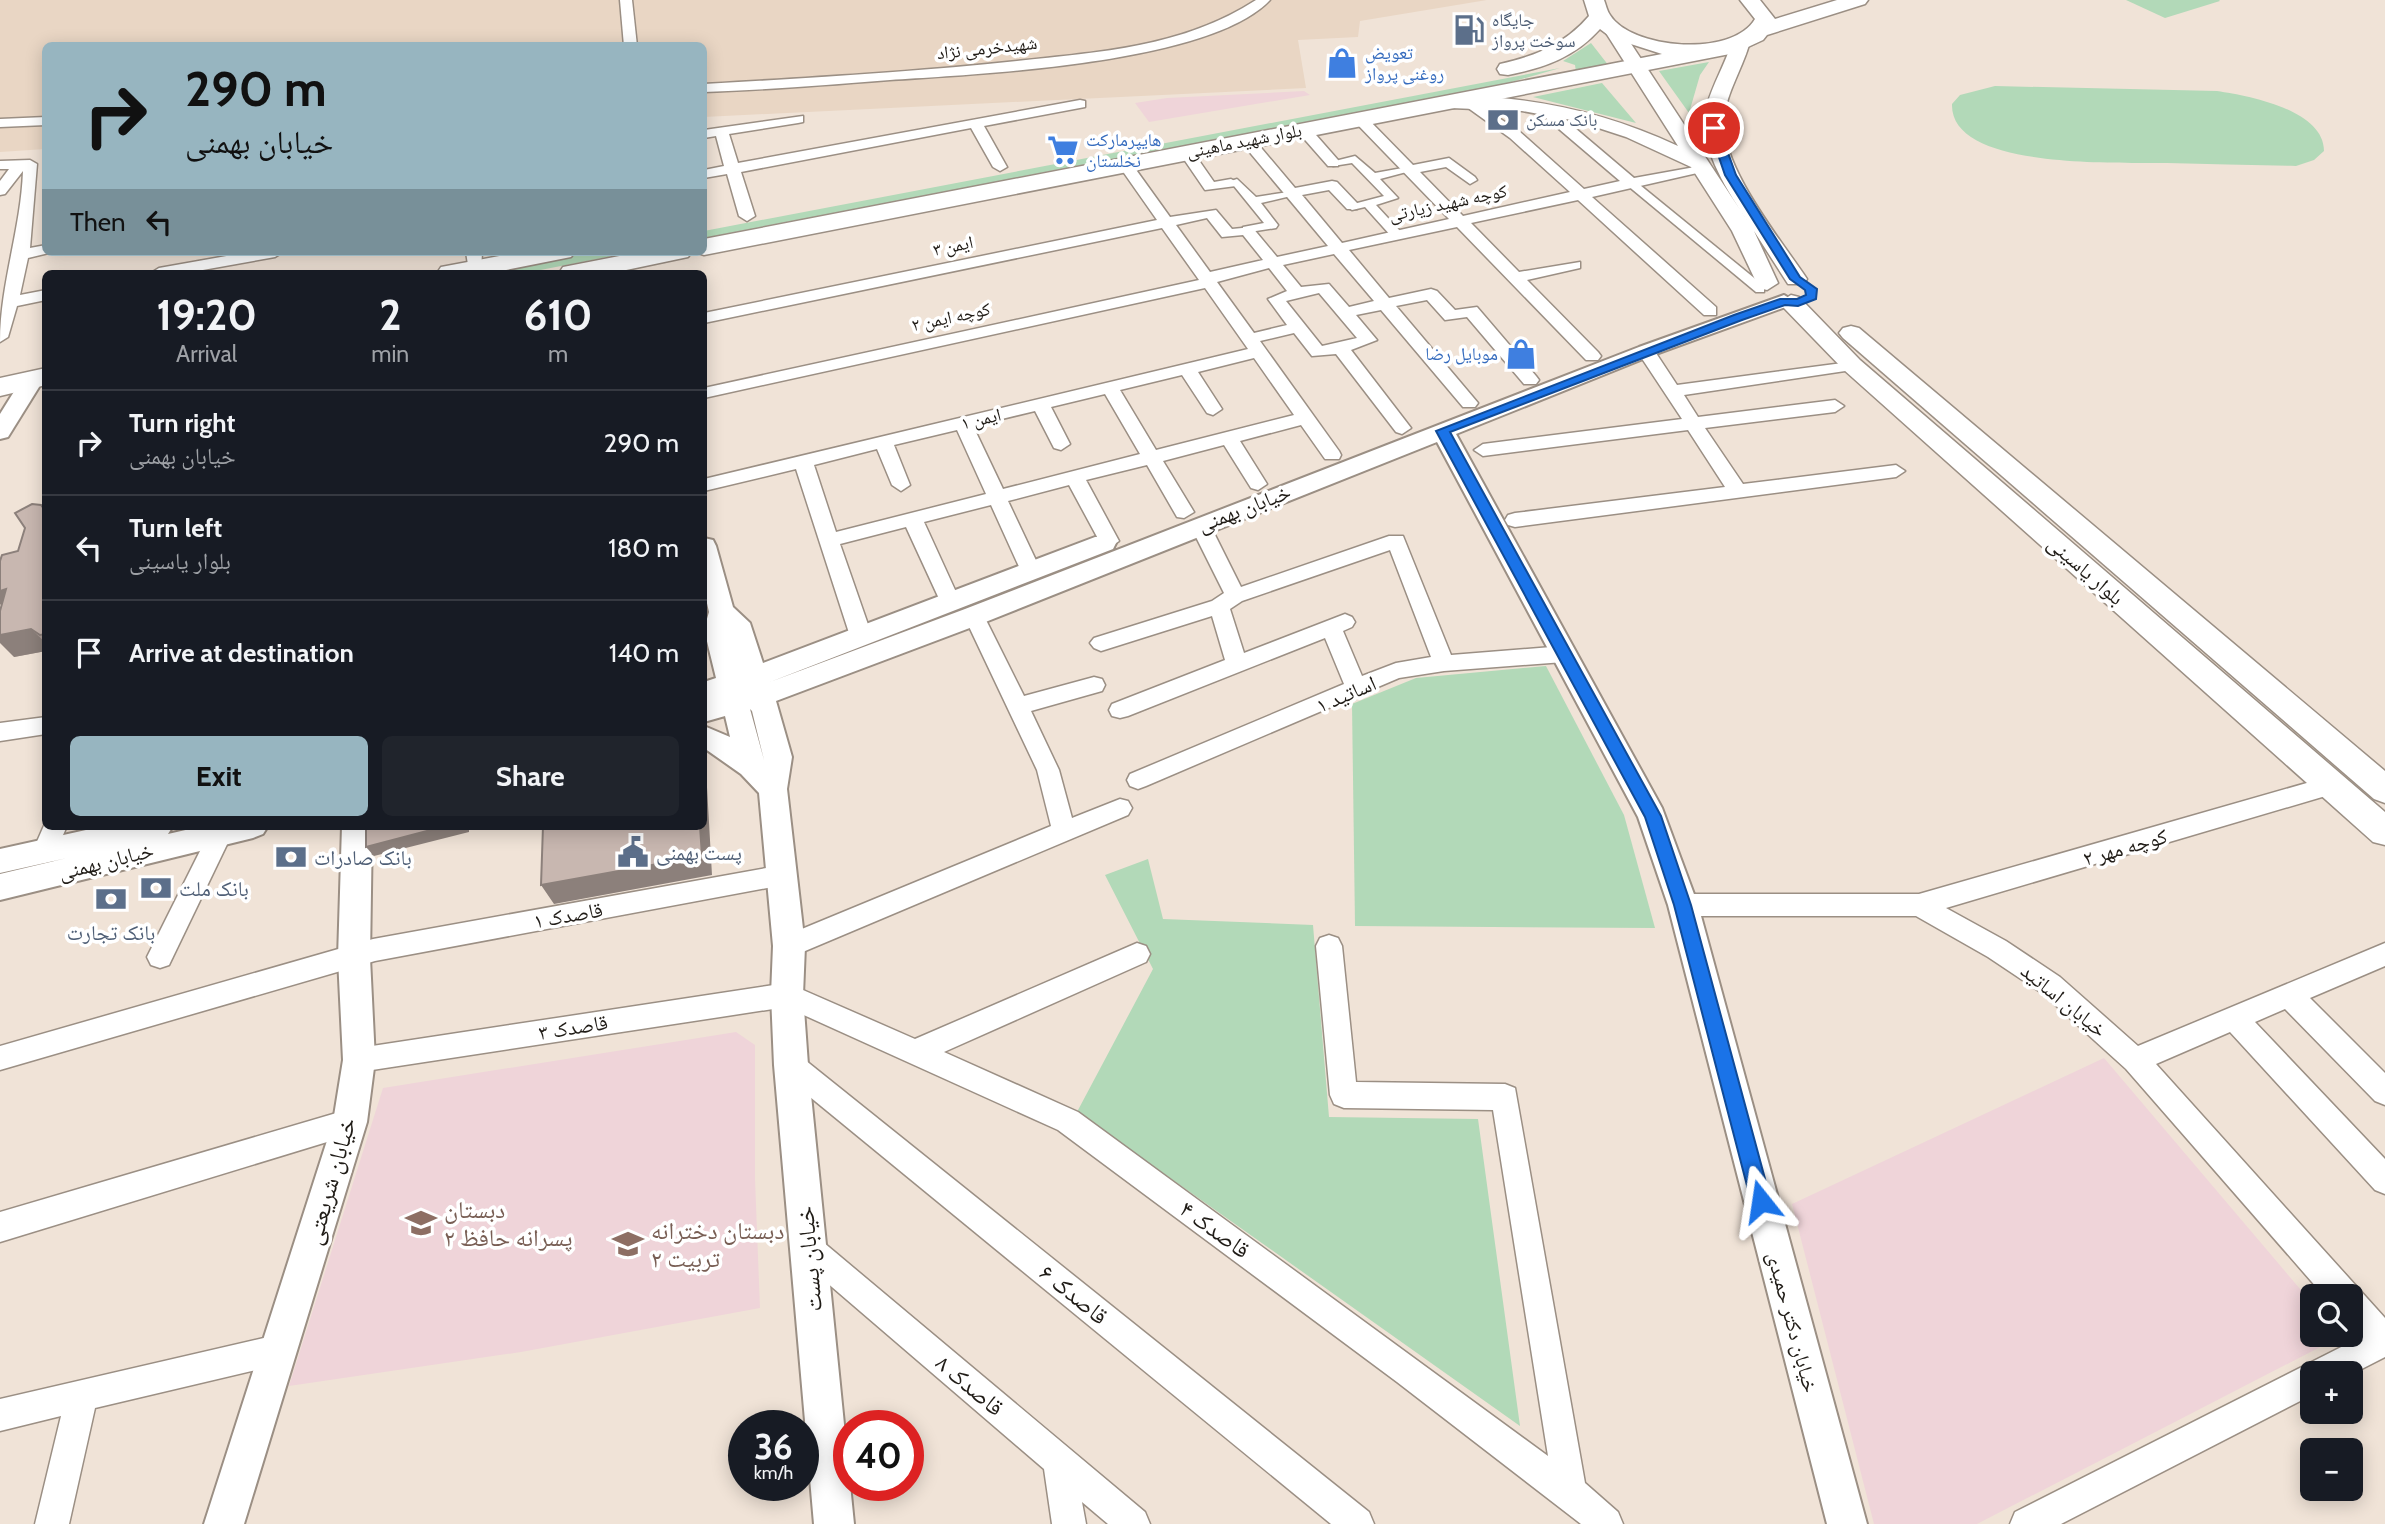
<!DOCTYPE html>
<meta charset="utf-8">
<style>
body{margin:0;font-family:Cabin,"Noto Naskh Arabic",sans-serif;background:#20242c;color:#f1f3f6;height:100vh;display:flex;flex-direction:column;font-size:26px;white-space:nowrap}
*{box-sizing:border-box;margin:0}
p{font-size:23px;color:#9ea1a6}
.icon{flex:none;width:38px;height:38px;fill:none;stroke:currentColor;stroke-width:2;stroke-linecap:round;stroke-linejoin:round}
.map{position:relative;flex:1;overflow:hidden}
.side{position:absolute;left:42px;top:270px;width:665px;height:560px;display:flex;flex-direction:column;background:#171b24;border-radius:10px;box-shadow:0 4px 18px #0003}
.side>*{flex:none}
.guide{position:absolute;left:42px;top:42px;width:665px;height:214px;border-radius:10px;box-shadow:0 4px 18px #0003;background:#97b5c0;color:#111;overflow:hidden}
.controls{position:absolute;left:2300px;top:1284px;display:grid;gap:14px}
.controls a{display:grid;place-items:center;width:63px;height:63px;border-radius:10px;background:#171b24;box-shadow:0 4px 18px #0003;font-size:35px}
.speed{position:absolute;left:728px;top:1410px;display:flex;gap:14px;font-size:35px;font-weight:700;text-align:center}
.speed>*{display:grid;place-content:center;width:91px;height:91px;border-radius:50%;background:#171b24;box-shadow:0 4px 18px #0003;line-height:1}
.speed small{font-size:18px;font-weight:400}
.speed .limit{border:10px solid #d22;background:#fff;color:#111}
.pin{position:absolute;display:grid;place-items:center;width:60px;height:60px;color:#fff;margin:-30px;border:4px solid #fff;border-radius:50%;box-shadow:0 2px 7px #0007}
.me{position:absolute;width:77px;margin:-38px;rotate:345deg;stroke-linejoin:round;filter:drop-shadow(0 0 5px #0008)}
.turn{display:flex;align-items:center;gap:24px;height:147px;padding:0 28px;font-size:32px}
.turn .icon{width:91px;height:91px;stroke-width:2.5}
.turn b{display:block;font-size:49px;line-height:60px}
.then{display:flex;align-items:center;height:66px;padding:0 28px;background:#0003;gap:14px;font-size:26px}
.eta{display:flex;justify-content:space-evenly;align-items:center;height:119px;text-align:center}
.eta b{font-size:42px;font-weight:700;line-height:49px}
.action{display:flex;gap:14px;margin-top:auto;padding:14px 28px}
.action a{flex:1;height:80px;border-radius:10px;background:#97b5c0;color:#111;font-size:28px;font-weight:700;line-height:80px;text-align:center}
.action a+a{background:#20242c;color:#f1f3f6}
ul{padding:0;list-style:none}
li{display:flex;align-items:center;gap:21px;height:105px;padding:0 28px;border-top:2px solid #363941}
li div{flex:1}
li b{display:block;font-size:26px}
li em{font-style:normal}
.map>svg:first-child{display:block}
.built{fill:#e9d6c4}
.education{fill:#efd4d9}
.green{fill:#b2d9b8}
.lines{fill:none;stroke-linecap:round;stroke-linejoin:round}
.pedestrian-casing{stroke:#9b8f84;stroke-width:3}
.minor-casing{stroke:#9b8f84;stroke-width:3}
.tertiary-casing{stroke:#9b8f84;stroke-width:4}
.secondary-casing{stroke:#9b8f84;stroke-width:3}
.primary-casing{stroke:#9b8f84;stroke-width:3}
.pedestrian{fill:#fff;fill-rule:evenodd}
.minor{fill:#fff;fill-rule:evenodd}
.tertiary{fill:#fff;fill-rule:evenodd}
.secondary{fill:#fff;fill-rule:evenodd}
.primary{fill:#fff;fill-rule:evenodd}
.wall{fill:#ac9d97}
.shaded-wall{fill:#8c807b}
.building{fill:#c8b7b0;stroke:#8c807b;stroke-width:2}
.route{fill:#1a73e8;stroke:#114b97;stroke-width:2}
.labels{text-anchor:middle;dominant-baseline:central;stroke-width:7;stroke-linejoin:round;paint-order:stroke}
.far-service-label{font-size:18px;fill:#4e5e75;stroke:#fff;text-anchor:start}
.far-street-label{font-size:18px;fill:#201c17;stroke:#fff}
.far-shop-label{font-size:18px;fill:#366cbe;stroke:#fff;text-anchor:start}
.street-label{font-size:21px;fill:#201c17;stroke:#fff}
.service-label{font-size:21px;fill:#4e5e75;stroke:#fff;text-anchor:start}
.near-street-label{font-size:24px;fill:#201c17;stroke:#fff}
.near-education-label{font-size:24px;fill:#785e54;stroke:#fff;text-anchor:start}
</style>
<div class="map">
<svg width="2385" height="1524" viewBox="0 0 2385 1524">
<rect width="100%" height="100%" fill="#f0e3d7"/>
<path class="built" d="M0 0H1487L1360 21 1358 37 1298 40 1306 88 704 117V46H46L45 149 0 152Z"/>
<g class="education">
<path d="M1304 91 1310 95 1149 122 1135 103 1167 98Z"/>
<path d="M736 1032 755 1045V1179L760 1308 521 1352 289 1386 383 1088Z"/>
<path d="M2104 1058 2312 1303V1335H2327L2326 1344 1977 1524H1874L1792 1204Z"/>
</g>
<g class="green">
<path d="M2126 0H2219L2220 1 2165 18Z"/>
<path d="M1591 43 1609 66 1576 72 1575 65 1563 61Z"/>
<path d="M1709 62 1700 75 1689 113 1659 71Z"/>
<path d="M1560 68 1508 83 704 238V231Z"/>
<path d="M1602 83 1636 123 1533 97Z"/>
<path d="M1995 86 2217 91C2250 96 2324 110 2324 151L2314 160 2296 166C2253 165 2210 164 2167 163 2123 162 1950 171 1952 104L1960 95Z"/>
<path d="M595 252H633L525 273H486Z"/>
<path d="M1546 666 1624 815 1655 928 1355 926 1352 704 1416 678Z"/>
<path d="M1148 859 1163 919 1313 925 1329 1117 1478 1119 1520 1426 1077 1112 1153 969 1105 875Z"/>
</g>
<g class="lines">
<defs>
<g id="pedestrian">
<path d="M1355 156 1375 173 1408 167 1414 170 1380 179 1398 198 1376 205 1400 231V237H1392L1365 207 1352 210 1346 206 1384 196 1352 163 1333 166 1327 163Z"/>
<path d="M1237 179 1256 197 1295 191V195L1261 203 1278 225 1276 228 1243 233V227L1264 223 1234 186 1225 183Z"/>
<path d="M1627 181H1635L1764 286V292H1756L1627 185Z"/>
</g>
<g id="minor">
<path d="M620 0H632L637 46H624Z"/>
<path d="M1256 0H1270C1210 64 979 74 890 80 828 85 765 90 704 92V84C808 78 913 72 1017 61 1100 52 1184 47 1256 0Z"/>
<path d="M1469 98 1520 132 1584 189 1620 181 1539 112V106H1549L1634 178 1706 165V171L1592 197 1716 307V315H1704L1578 200 1471 223 1519 272 1580 262V268L1527 280 1598 352 1601 356 1598 360H1586L1457 227 1349 250 1389 298 1431 289 1437 291 1455 310 1477 307 1536 376 1539 380 1536 384H1524L1467 317 1445 320 1427 300 1396 306 1478 403 1475 407H1463L1381 310 1356 315 1377 340 1351 350 1411 428 1402 434 1396 432 1336 354 1312 356 1294 333 1260 341 1339 451 1341 455 1339 459H1325L1301 425 1240 441 1267 484 1258 490 1251 488 1224 445 1163 461 1194 512 1184 518 1177 517 1147 465 1086 480 1119 541 1109 548 1102 546 1069 485 1008 501 1041 571 1031 578 1021 571 991 505 924 522 961 603 958 608H944L941 603 906 527 840 544 872 636 868 641H854L850 636 796 469 704 491V479L1248 349 1205 288 704 398V388L1199 280 1162 228 704 323V313L1157 220 1117 163 1124 159 1129 160 1170 217 1216 210 1232 229 1252 227 1277 257 1328 246 1242 143V137H1252L1295 188 1332 181 1337 182 1357 203V209H1347L1329 190 1302 195 1342 243 1449 219 1355 122 1353 119 1360 115 1365 116 1413 165 1449 158 1475 177 1477 180 1470 184 1446 167 1420 172 1463 216 1570 192 1510 138 1464 105 1462 102ZM1207 218 1222 237 1243 235 1263 260 1210 272 1176 225ZM1334 254 1374 301 1349 307 1329 284 1301 287 1283 265ZM1269 268 1287 291 1268 299 1287 325 1254 333 1217 282ZM1319 293 1357 338 1322 346 1286 301ZM1254 358 1294 415 1156 450 1120 390 1182 375 1207 413 1213 415 1222 409 1198 372ZM1105 394 1140 454 1003 489 973 426 1035 411 1054 448 1061 450 1070 444 1051 407ZM957 430 986 494 836 532 814 465 877 449 892 485 901 491 910 485 894 445Z"/>
<path d="M1080 100 1085 101V107L984 126 1007 167 1000 171 993 167 971 128 741 172 755 216 747 221 739 216 727 174 704 178V170L724 166 716 136 704 138V130L803 116V122L798 123 729 134 738 163Z"/>
<path d="M46 117V125L0 127V119Z"/>
<path d="M1304 126 1309 127 1338 160V166H1328L1299 133 1297 130Z"/>
<path d="M1186 148 1191 149 1214 182 1231 179 1238 183 1236 186 1205 190 1179 152Z"/>
<path d="M30 160 37 164 30 248 46 245V252H53L28 258 20 295 46 290V300L17 306 8 337 0 342C0 284 21 229 23 171L5 194 0 195V181L9 169H0V161Z"/>
<path d="M249 252H283L275 257 186 273H151L159 268Z"/>
<path d="M466 252H482L481 271H469Z"/>
<path d="M1646 346 1652 347 1677 385 1858 361 1861 365 1852 370 1684 395 1698 417 1835 400 1844 406 1835 412 1705 428 1743 484 1896 465 1905 471 1896 477 1515 527 1508 525 1505 520 1508 515 1515 513 1725 487 1688 430 1483 456 1474 450 1483 444 1682 419 1637 351Z"/>
<path d="M1200 518 1210 525 1241 587 1389 536H1403L1451 655 1564 646 1572 648 1575 654 1572 660 1564 662 1444 671 1399 678 1146 786 1138 789 1130 786 1127 780 1130 774 1344 684 1325 638 1128 716 1120 718 1112 716 1109 710 1112 704 1225 660 1212 616 1101 651 1094 648 1090 643 1094 638 1212 601 1224 593 1190 525ZM1390 550 1431 657 1396 663 1362 676 1343 631 1352 627 1355 622 1352 617 1345 614 1244 653 1230 609 1242 601Z"/>
<path d="M974 609 981 611 984 616 1024 696 1094 677 1102 679 1105 685 1102 691 1031 711 1059 770 1072 818 1120 799 1128 801 1132 808 1128 815 798 954 789 957 780 954 776 946 780 938 1051 826 1037 770 964 616 967 611Z"/>
<path d="M46 717V734L0 741V723Z"/>
<path d="M2331 776 2339 778 2343 785 2339 792 1946 908 2006 941 2060 977 2138 1046 2385 943V966L2310 998 2385 1073V1105L2375 1101 2285 1009 2255 1022 2385 1159V1194L2375 1190 2230 1032 2156 1064 2385 1318V1357L2350 1375 2312 1374V1395L2061 1524H2010L2015 1512 2361 1337 2350 1325V1297H2325L2126 1069 2042 993 1988 957 1916 916H1683L1674 912 1671 905 1674 898 1683 894H1919Z"/>
<path d="M46 821V826H67L52 860 44 863 36 860 32 853Z"/>
<path d="M212 827H228L232 834 169 965 160 968 151 965 147 957Z"/>
<path d="M783 865 792 868 795 875 792 882 783 885 375 961 0 1070V1046L373 939Z"/>
<path d="M1329 935 1338 938 1342 946 1356 1082 1505 1084 1515 1088 1585 1483 1618 1512 1623 1524H1581L1397 1382 1058 1130 786 1007 359 1072 350 1069 346 1060 350 1051 359 1048 787 983 915 1039 1137 943 1146 946 1150 954 1146 962 944 1052 1078 1112 1548 1456 1493 1110 1344 1108 1334 1104 1330 1095 1316 946 1320 938Z"/>
<path d="M791 1052 800 1056 1369 1512 1374 1524H1331L782 1074 778 1065 782 1056Z"/>
<path d="M350 1109 360 1113 364 1122 360 1131 350 1135 0 1242V1212Z"/>
<path d="M807 1232 817 1237 1145 1512 1150 1524H1108L1082 1502 1086 1524H1052L1044 1469 797 1257 792 1247 797 1237Z"/>
<path d="M281 1334 292 1338 296 1349 292 1360 281 1364 95 1408 69 1524H35L61 1416 0 1431V1399Z"/>
</g>
<g id="tertiary">
<path d="M1784 295 1794 301 1791 305 1653 355 1456 434 1662 808 1698 905 1867 1524H1827L1668 905 1638 817 1437 442 983 623 776 701 792 757 787 789 805 946 803 995 808 1065 854 1524H814L774 1065 771 995 773 946 759 793 741 774 704 748V726L730 737 725 716 704 722V682L716 678 704 629 709 612 704 590V538L713 540 716 546 733 607 750 623 763 663 1095 537H1113L1116 543 1113 549 770 682 965 609 1639 347ZM750 709 752 711 764 760Z"/>
<path d="M33 372 44 379 8 437 0 439V414L25 374Z"/>
<path d="M104 826H173L168 834 203 826H268L263 834 253 838 0 900V874L67 858 0 873V849Z"/>
<path d="M342 826H372L370 958 375 1060 367 1122 244 1524H204L333 1122 343 1060 338 958Z"/>
</g>
<g id="secondary">
<path d="M1615 28 1624 33 1752 228C1730 194 1696 148 1707 105 1713 84 1724 66 1731 45L1740 40 1746 41 1749 45C1742 69 1727 92 1724 117 1719 165 1781 240 1807 279L1804 284H1788L1754 231 1778 283 1767 290 1759 288 1732 231 1691 167 1626 137 1577 121 1522 111 1451 108 1441 102 1451 96H1465C1541 98 1609 114 1678 146L1606 33Z"/>
<path d="M1791 295 1799 297 1860 360 2385 812V845L2373 842 1844 370 1783 307 1780 302Z"/>
<path d="M1851 326 1859 328 2385 771V803L2374 799 1843 338 1839 333 1843 328Z"/>
</g>
<g id="primary">
<path d="M1584 0H1604C1606 5 1607 11 1610 15 1631 49 1732 58 1755 19L1740 0H1760L1775 19 1837 0H1868L1865 4 1767 35 1763 40 1735 53 704 255 695 252H704V239L1662 54 1612 38 1600 29C1575 57 1544 68 1508 75L1500 74 1497 69 1500 64C1536 56 1565 44 1589 16Z"/>
<path d="M521 252H575L571 257 491 273H437L441 267Z"/>
<path d="M640 252H692L688 257 612 273H559L563 267Z"/>
<path d="M46 368V385L0 396V378Z"/>
</g>
</defs>
<use href="#pedestrian" class="pedestrian-casing"/>
<use href="#minor" class="minor-casing"/>
<use href="#tertiary" class="tertiary-casing"/>
<use href="#secondary" class="secondary-casing"/>
<use href="#primary" class="primary-casing"/>
<use href="#pedestrian" class="pedestrian"/>
<use href="#minor" class="minor"/>
<use href="#tertiary" class="tertiary"/>
<use href="#secondary" class="secondary"/>
<use href="#primary" class="primary"/>
</g>
<path class="wall" d="M41 505 46 509V651L14 657 18 551Z"/>
<g class="shaded-wall">
<path d="M6 589 10 614 0 604V591Z"/>
<path d="M31 629 46 643V651L14 657 0 643V635Z"/>
<path d="M704 749 705 752 712 875 554 904 541 885 700 826H704Z"/>
<path d="M446 826H469V832L374 856 366 847Z"/>
</g>
<g class="building">
<path d="M32 504 41 505 44 509H46V634L40 635 31 629 0 635V611L6 589 0 591V561L2 555 18 551 25 528 15 513Z"/>
<path d="M366 826H446L366 847Z"/>
<path d="M543 826H700L702 856 541 885Z"/>
</g>
<path class="route" d="M1714 125 1719 128 1736 175 1800 277 1817 289 1816 299 1798 306 1785 305 1742 320 1450 432 1661 816 1691 905 1771 1201 1768 1208 1761 1211 1754 1208 1751 1201 1674 905 1645 817 1436 431 1734 315 1780 299H1797L1806 295 1805 290 1790 279 1725 175 1709 128Z"/>
<defs>
<symbol id="fuel-bare" viewBox="-9 -9 18 18"><path d="M-5.5-6h7V0h2V4h1.3V-2.5L3-4.5l.8-.8L6-3V5H2.5V1h-1V6h-7ZM-4.2-4.7v3.2H.2V-4.7Z" fill="#5c6f8a" stroke="#fff" stroke-width="2.5" paint-order="stroke"/></symbol>
<symbol id="shop-bare" viewBox="-9 -9 18 18"><path d="M-5-2.5h2.3a2.7 3.5 0 0 1 5.4 0H5L5.5 6h-11ZM-1.5-2.5h3a1.5 2.3 0 0 0-3 0Z" fill="#3f7fe0" stroke="#fff" stroke-width="2.5" paint-order="stroke"/></symbol>
<symbol id="bank-bare" viewBox="-9 -9 18 18"><path d="M-6-4H6V4H-6ZM0-2.3a2.3 2.3 0 1 0 0 4.6a2.3 2.3 0 1 0 0-4.6Z" fill="#5c6f8a" stroke="#fff" stroke-width="2.5" paint-order="stroke"/></symbol>
<symbol id="supermarket-bare" viewBox="-9 -9 18 18"><path d="M-6-5.5h2.5l.6 2H6L4.5 2H-2.5L-4.4-4H-6ZM-1.5 3.2a1.3 1.3 0 1 0 .1 0ZM3 3.2a1.3 1.3 0 1 0 .1 0Z" fill="#3f7fe0" stroke="#fff" stroke-width="2.5" paint-order="stroke"/></symbol>
<symbol id="civic-bare" viewBox="-9 -9 18 18"><path d="M-.6-6.5H3V-4.5H.6V-3L4-1V1h2V6H-6V1h2V-1L-.6-3ZM-1.2 2.5V6h2.4V2.5Z" fill="#5c6f8a" stroke="#fff" stroke-width="2.5" paint-order="stroke"/></symbol>
<symbol id="school-bare" viewBox="-9 -9 18 18"><path d="M0-5L7-2L0 1L-7-2ZM-4 1L0 2.5L4 1V4Q0 6-4 4Z" fill="#8d6e63" stroke="#fff" stroke-width="2.5" paint-order="stroke"/></symbol>
</defs>
<g fill-rule="evenodd">
<use href="#fuel-bare" x="1447" y="8" width="44" height="44"/>
<use href="#shop-bare" x="1320" y="41" width="44" height="44"/>
<use href="#bank-bare" x="1481" y="98" width="44" height="44"/>
<use href="#supermarket-bare" x="1041" y="128" width="44" height="44"/>
<use href="#shop-bare" x="1499" y="332" width="44" height="44"/>
<use href="#civic-bare" x="611" y="830" width="44" height="44"/>
<use href="#bank-bare" x="269" y="835" width="44" height="44"/>
<use href="#bank-bare" x="134" y="866" width="44" height="44"/>
<use href="#bank-bare" x="89" y="877" width="44" height="44"/>
<use href="#school-bare" x="399" y="1201" width="44" height="44"/>
<use href="#school-bare" x="606" y="1222" width="44" height="44"/>
</g>
<g class="labels">
<g class="far-service-label">
<text x="1492" y="20">جایگاه<tspan x="1492" dy="21">سوخت پرواز</tspan></text>
<text x="1526" y="120">بانک مسکن</text>
</g>
<g class="far-street-label">
<text transform="translate(987 48) rotate(-6)">شهیدخرمی نژاد</text>
<text transform="translate(1244 141) rotate(-11)">بلوار شهید ماهینی</text>
<text transform="translate(1448 203) rotate(-12)">کوچه شهید زیارتی</text>
<text transform="translate(953 246) rotate(-12)">ایمن ۳</text>
<text transform="translate(951 317) rotate(-12)">کوچه ایمن ۲</text>
<text transform="translate(981 419) rotate(-14)">ایمن ۱</text>
</g>
<g class="far-shop-label">
<text x="1365" y="53">تعویض<tspan x="1365" dy="21">روغنی پرواز</tspan></text>
<text x="1086" y="140">هایپرمارکت<tspan x="1086" dy="21">نخلستان</tspan></text>
<text x="1498" y="354" text-anchor="end">موبایل رضا</text>
</g>
<g class="street-label">
<text transform="translate(1244 508) rotate(-21)">خیابان بهمنی</text>
<text transform="translate(2086 570) rotate(41)">بلوار یاسینی</text>
<text transform="translate(1346 694) rotate(-23)">اساتید ۱</text>
<text transform="translate(2125 847) rotate(-16)">کوچه مهر ۲</text>
<text transform="translate(106 861) rotate(-14)">خیابان بهمنی</text>
<text transform="translate(568 915) rotate(-10)">قاصدک ۱</text>
<text transform="translate(2064 1000) rotate(39)">خیابان اساتید</text>
<text transform="translate(573 1027) rotate(-9)">قاصدک ۳</text>
<text transform="translate(1793 1322) rotate(75)">خیابان دکتر حمیدی</text>
</g>
<g class="service-label">
<text x="656" y="852">پست بهمنی</text>
<text x="314" y="857">بانک صادرات</text>
<text x="179" y="888">بانک ملت</text>
<text x="111" y="932" text-anchor="middle">بانک تجارت</text>
</g>
<g class="near-street-label">
<text transform="translate(330 1181) rotate(-74)">خیابان شریعتی</text>
<text transform="translate(1215 1229) rotate(36)">قاصدک ۴</text>
<text transform="translate(809 1259) rotate(-95)">خیابان پست</text>
<text transform="translate(1074 1294) rotate(39)">قاصدک ۶</text>
<text transform="translate(970 1385) rotate(40)">قاصدک ۸</text>
</g>
<g class="near-education-label">
<text x="444" y="1209">دبستان<tspan x="444" dy="28">پسرانه حافظ ۲</tspan></text>
<text x="651" y="1230">دبستان دخترانه<tspan x="651" dy="28">تربیت ۲</tspan></text>
</g>
</g>
</svg>
<div class="controls">
<a><svg class="icon" aria-label="search" viewBox="0 0 24 24"><circle cx="10" cy="10" r="6"/><path d="M15 15l6 6"/></svg></a>
<a>+</a>
<a>−</a>
</div>
<div class="speed"><div>36<small>km/h</small></div><div class="limit">40</div></div>
<div class="pin" style="left:1714px;top:128px;background:#d93025"><svg class="icon" aria-label="arrive" viewBox="0 0 24 24"><path d="M6 21V4h12l-3 4 3 4H6"/></svg></div>
<svg class="me" style="left:1761px;top:1201px" viewBox="-20 -20 40 40"><path d="M0-17L14 15 0 8-14 15z" fill="#1a73e8" stroke="#fff" stroke-width="4"/></svg>
<div class="guide">
<div class="turn"><svg class="icon" aria-label="right" viewBox="0 0 24 24"><path d="M7 20v-9h11M14 6l5 5-5 5"/></svg><div><b>290 m</b>خیابان بهمنی</div></div>
<div class="then">Then<svg class="icon" aria-label="left" viewBox="0 0 24 24"><path d="M17 20v-9H6M10 6l-5 5 5 5"/></svg></div>
</div>
<section class="side">
<div class="eta">
<div><b>19:20</b><p>Arrival</p></div>
<div><b>2</b><p>min</p></div>
<div><b>610</b><p>m</p></div>
</div>
<ul>
<li><svg class="icon" aria-label="right" viewBox="0 0 24 24"><path d="M7 20v-9h11M14 6l5 5-5 5"/></svg><div><b>Turn right</b><p>خیابان بهمنی</p></div><em>290 m</em></li>
<li><svg class="icon" aria-label="left" viewBox="0 0 24 24"><path d="M17 20v-9H6M10 6l-5 5 5 5"/></svg><div><b>Turn left</b><p>بلوار یاسینی</p></div><em>180 m</em></li>
<li><svg class="icon" aria-label="arrive" viewBox="0 0 24 24"><path d="M6 21V4h12l-3 4 3 4H6"/></svg><div><b>Arrive at destination</b></div><em>140 m</em></li>
</ul>
<div class="action"><a>Exit</a><a>Share</a></div>
</section>
</div>
